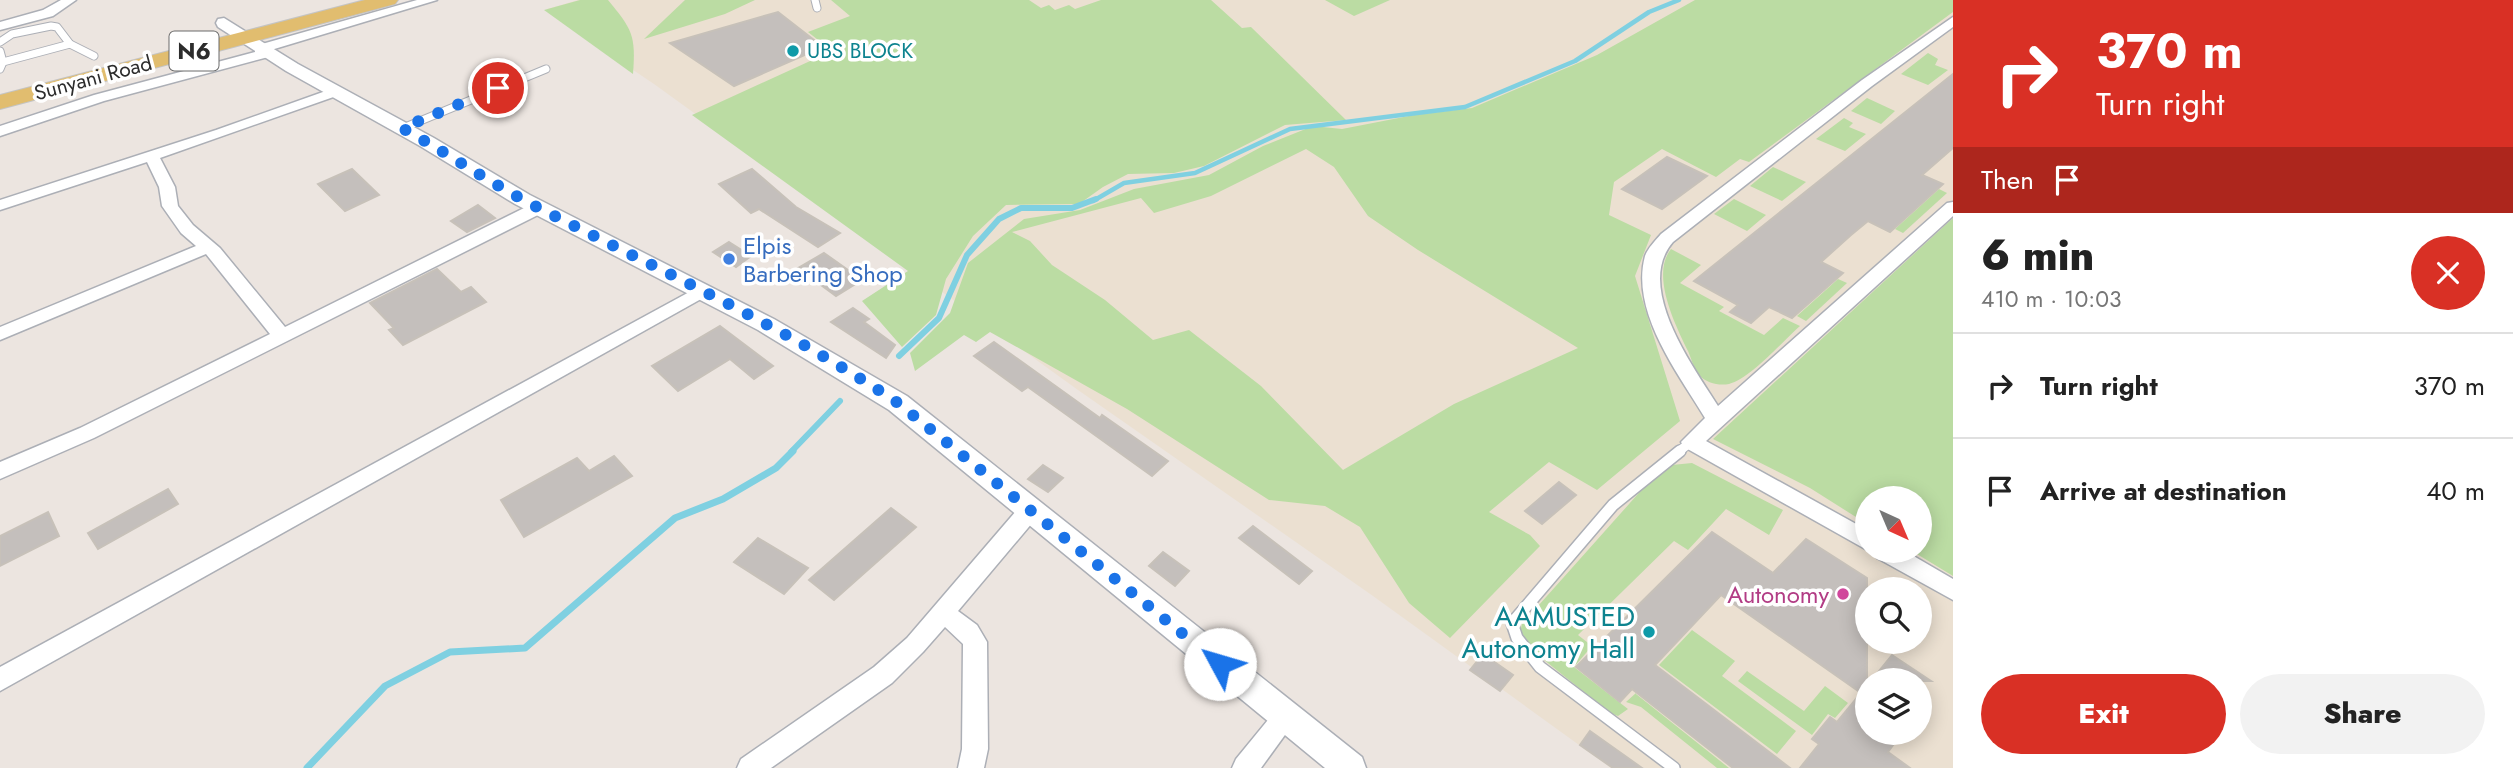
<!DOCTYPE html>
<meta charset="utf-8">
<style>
body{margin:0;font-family:Jost,sans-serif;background:#f2f2f2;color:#222;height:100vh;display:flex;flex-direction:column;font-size:26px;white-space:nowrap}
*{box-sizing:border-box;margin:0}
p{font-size:23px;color:#767676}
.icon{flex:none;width:38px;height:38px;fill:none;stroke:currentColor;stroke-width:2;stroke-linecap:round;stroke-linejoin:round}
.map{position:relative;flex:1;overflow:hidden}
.sheet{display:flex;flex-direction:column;background:#fff;width:560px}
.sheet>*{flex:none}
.guide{background:#d93025;color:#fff;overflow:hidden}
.needle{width:46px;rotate:136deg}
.fabs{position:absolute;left:1855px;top:486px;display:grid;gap:14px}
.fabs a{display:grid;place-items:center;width:77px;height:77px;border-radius:50%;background:#fff;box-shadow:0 4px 18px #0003;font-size:35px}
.pin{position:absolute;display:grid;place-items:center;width:60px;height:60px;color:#fff;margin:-30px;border:4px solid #fff;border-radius:50%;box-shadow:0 2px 7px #0007}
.me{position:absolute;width:77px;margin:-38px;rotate:309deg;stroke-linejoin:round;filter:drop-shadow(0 0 5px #0008)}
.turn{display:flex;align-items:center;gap:24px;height:147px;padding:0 28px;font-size:32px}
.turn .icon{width:91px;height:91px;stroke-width:2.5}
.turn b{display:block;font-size:49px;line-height:60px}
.then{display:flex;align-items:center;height:66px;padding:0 28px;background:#0003;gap:14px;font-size:26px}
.round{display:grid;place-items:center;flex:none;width:74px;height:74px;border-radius:37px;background:#f2f2f2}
.summary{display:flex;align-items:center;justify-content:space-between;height:119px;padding:0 28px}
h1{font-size:42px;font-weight:800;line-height:52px}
.primary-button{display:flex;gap:14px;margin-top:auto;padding:14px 28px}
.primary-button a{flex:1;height:80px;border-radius:42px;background:#d93025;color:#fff;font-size:28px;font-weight:800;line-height:80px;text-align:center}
.primary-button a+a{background:#f2f2f2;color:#222}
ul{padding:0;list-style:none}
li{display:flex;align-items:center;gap:21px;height:105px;padding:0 28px;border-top:2px solid #e0e0e0}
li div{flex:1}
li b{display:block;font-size:26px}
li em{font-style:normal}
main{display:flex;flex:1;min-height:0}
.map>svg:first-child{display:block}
.education{fill:#ebe0d1;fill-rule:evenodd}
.green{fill:#bbdca3;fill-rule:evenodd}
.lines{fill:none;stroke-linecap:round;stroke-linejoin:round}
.stream-far2{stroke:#7fd0e1;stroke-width:4.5}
.stream-far1{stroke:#7fd0e1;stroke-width:6}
.stream{stroke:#7fd0e1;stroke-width:7}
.building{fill:#c4bfbc;stroke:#c7c1b9;stroke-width:2}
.service-far2-casing{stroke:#acafb6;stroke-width:9}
.service-far1-casing{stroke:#acafb6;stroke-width:11}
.service-casing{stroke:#acafb6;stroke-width:14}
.minor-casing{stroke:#acafb6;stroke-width:3}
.tertiary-casing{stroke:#acafb6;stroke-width:3}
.primary-casing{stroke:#c4c4c4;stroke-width:2}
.service-far2{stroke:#fff;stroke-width:7}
.service-far1{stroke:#fff;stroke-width:9}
.service{stroke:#fff;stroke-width:11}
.minor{fill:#fff;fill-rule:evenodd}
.tertiary{fill:#fff;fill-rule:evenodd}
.primary{fill:#e1bd6f;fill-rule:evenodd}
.route{stroke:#1a73e8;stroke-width:12;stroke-dasharray:0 21.6}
.culture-dot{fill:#0f9aa8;stroke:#fff;stroke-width:2.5}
.shop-dot{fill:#3f7fe0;stroke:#fff;stroke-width:2.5}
.hotel-dot{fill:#d1479c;stroke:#fff;stroke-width:2.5}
.labels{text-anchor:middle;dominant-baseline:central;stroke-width:7;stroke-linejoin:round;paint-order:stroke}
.far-culture-label{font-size:21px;fill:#0d838f;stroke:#fff;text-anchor:start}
.far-street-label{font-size:21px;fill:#2c2c2c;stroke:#fff}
.shield{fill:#fff;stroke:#6b6b6b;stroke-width:2}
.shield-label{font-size:23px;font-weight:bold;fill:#2c2c2c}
.shop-label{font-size:24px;fill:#366cbe;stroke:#fff;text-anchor:start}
.hotel-label{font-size:24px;fill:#b23c85;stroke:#fff;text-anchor:end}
.near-culture-label{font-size:28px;fill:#0d838f;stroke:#fff;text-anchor:end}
</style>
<main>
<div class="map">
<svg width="1953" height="768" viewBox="0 0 1953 768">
<rect width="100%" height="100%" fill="#ece5e0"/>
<path class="education" d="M578 0H1953V768H1611L1373 596 1078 390 654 84 563 23 547 9ZM1867 499H1920V551H1867ZM1867 590H1920V642H1867ZM1867 681H1920V733H1867Z"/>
<g class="green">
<path d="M580 0H608C632 29 636 35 633 74L544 10Z"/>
<path d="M685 0H755L725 14 644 39Z"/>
<path d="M831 0H1029L1041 8 1049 5 1055 10 1069 5 1075 9 1101 0H1211L1242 28 1251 27 1346 120 1285 125 1204 166 1174 173 1128 174 1103 187 1079 204 1006 205 973 236 946 279 936 315 902 347 862 301 908 271 692 115 832 51 808 32 850 16Z"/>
<path d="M1325 0H1390L1354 16Z"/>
<path d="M1695 0H1953V12L1749 162 1740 159 1716 177 1662 149 1614 182 1609 215 1651 235 1635 276 1680 421 1597 490 1549 462 1489 512 1530 535 1540 546 1450 638 1409 603 1360 527 1325 506 1269 500 1127 409 990 332 976 342 964 335 915 371 910 353 950 313 968 263 1024 219 1080 210 1134 189 1209 175 1263 146 1313 126 1342 129 1414 115 1472 108 1597 55ZM1306 149 1334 167 1368 216 1418 250 1578 348 1454 404 1343 470 1261 386 1189 330 1153 340 1105 300 1052 265 1030 241 1012 232 1141 198 1154 213 1211 196Z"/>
<path d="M1928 53 1938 59 1935 65 1948 70 1928 85 1901 74Z"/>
<path d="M1867 98 1895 111 1881 124 1851 111Z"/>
<path d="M1844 118 1853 123 1849 127 1866 134 1845 151 1816 139Z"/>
<path d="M1773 167 1806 182 1782 201 1750 186Z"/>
<path d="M1939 189 1947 193 1903 233 1895 229Z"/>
<path d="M1734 199 1766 215 1747 231 1714 214Z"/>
<path d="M1953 218V576L1912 551H1920V499H1867V524L1810 488 1713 439Z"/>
<path d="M1671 249 1701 265 1680 283 1724 307 1719 311 1764 335 1783 318 1800 326C1783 341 1750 379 1729 384 1719 386 1706 383 1699 375 1694 369 1691 358 1688 351 1676 326 1650 275 1671 249Z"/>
<path d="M1838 279 1847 283 1806 321 1797 316Z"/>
<path d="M1692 463 1783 510 1769 535 1726 509 1688 550 1674 541 1578 635 1592 646 1574 667 1628 709 1618 716 1610 713 1528 647 1520 632 1522 624 1654 476 1672 465Z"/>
<path d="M1692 630 1735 661 1722 676 1796 731 1777 754 1659 665Z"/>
<path d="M1747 671 1804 711 1825 686 1848 703 1835 718 1828 714 1812 735 1738 681Z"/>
<path d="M1636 693V694L1729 768H1717L1641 707 1626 702Z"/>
</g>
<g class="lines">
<path class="stream-far2" d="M1093 201 1124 183 1195 173 1290 129 1465 107 1575 61 1649 12 1679 0"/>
<g class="stream-far1">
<path d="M899 356 939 318 967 255 999 219 1021 208H1072L1096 199"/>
<path d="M791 452 840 401"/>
</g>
<path class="stream" d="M307 768 385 686 450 652 525 648 675 518 723 499 776 468 793 451"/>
</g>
<g class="building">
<path d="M778 12 823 47 734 86 670 43Z"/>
<path d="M1953 74V148L1922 175 1943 184 1890 232 1868 221 1851 235 1821 262 1843 273 1792 318 1769 307 1751 323 1730 312 1738 305 1694 281Z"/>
<path d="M1667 157 1707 176 1662 209 1622 189Z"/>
<path d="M352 169 379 195 345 211 318 184Z"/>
<path d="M752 169 796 207 840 233 818 247 759 209 751 213 719 184Z"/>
<path d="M478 205 495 218 467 232 451 221Z"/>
<path d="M729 242 751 256 736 267 713 252Z"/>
<path d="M824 253 862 280 836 296 798 268Z"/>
<path d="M437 269 461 292 471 287 486 302 403 345 389 330 394 328 370 303Z"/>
<path d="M853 308 869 319 864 322 895 345 886 358 831 322Z"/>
<path d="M720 326 773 366 754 379 730 359 678 391 652 366Z"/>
<path d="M994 342 1100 418 1102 415 1168 461 1152 476 1028 387 1022 391 974 356Z"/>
<path d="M614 456 632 476 524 537 501 500 577 458 589 471Z"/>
<path d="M1043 465 1063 478 1048 492 1028 479Z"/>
<path d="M1559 482 1576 495 1542 524 1525 511Z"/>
<path d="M168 489 178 504 98 549 88 533Z"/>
<path d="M891 508 916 527 834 600 809 580Z"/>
<path d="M48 512 59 536 0 566V536Z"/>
<path d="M1253 526 1312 571 1299 584 1239 538Z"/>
<path d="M1712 532 1773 573 1806 539 1867 578V733H1902L1888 752 1910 768H1800L1819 744 1812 739 1830 717 1837 722 1861 693 1721 595 1655 665 1790 768H1733L1632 689 1620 702 1576 667Z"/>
<path d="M758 538 808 568 784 594 734 562Z"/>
<path d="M1163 552 1189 571 1175 586 1149 566Z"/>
<path d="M1483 654 1513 675 1500 691 1470 670Z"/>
<path d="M1892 655 1931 681H1871Z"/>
<path d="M1590 731 1642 768H1613L1580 745Z"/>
</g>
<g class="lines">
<defs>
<g id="service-far2">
<path d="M815 0 817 8"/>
<path d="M0 42 12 34 51 26 57 27 70 44 94 56"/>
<path d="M0 51 3 62 0 69"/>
<path d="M3 62 70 44"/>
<path d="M403 128 546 69"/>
</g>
<path id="service-far1" d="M1678 452 1691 442"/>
<path id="service" d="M1674 768 1540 667 1517 638 1512 623 1613 505 1680 451"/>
<g id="minor">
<path d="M61 0H76L53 16 0 30V22L43 10Z"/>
<path d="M417 0H437L271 50 274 53 272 56 104 101 0 136V126L94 95 255 52V46Z"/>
<path d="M1953 17V27L1872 86 1673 242C1634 287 1693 366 1718 406L1947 203 1953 202V216L1706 441 1867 530V550L1684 447 1681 442 1705 418C1678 373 1630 312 1645 256 1648 248 1655 241 1661 234L1862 80Z"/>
<path d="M337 87 344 91 342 94 160 158 175 187 178 206 193 225 220 248 285 327 532 204 538 203 546 208 544 212 94 438 0 479V462L80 428 270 334 206 254 0 340V327L196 246 181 233 162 206 159 187 147 162 0 210V200L216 130Z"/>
<path d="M704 284 713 290 710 294 0 691V667Z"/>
<path d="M1030 501 1038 504 1041 510 1038 516 958 611 977 625 987 642 988 749 984 768H958L962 749 963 644 945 627 923 652 892 683 771 768H737L741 759 874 667 907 638 1022 504Z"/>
<path d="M1874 551H1905L1953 579V600L1877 558Z"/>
<path d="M1286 705 1295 709 1298 717 1261 768H1232L1236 759 1277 709Z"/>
</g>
<path id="tertiary" d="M224 18 298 64 434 138 530 195 774 319 907 396 1362 757 1366 768H1325L889 410 758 330 515 204 420 146 286 71 218 27 216 23 218 19Z"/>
<path id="primary" d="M365 0H398L395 4 0 109V95Z"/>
</defs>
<use href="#service-far2" class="service-far2-casing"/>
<use href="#service-far1" class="service-far1-casing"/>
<use href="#service" class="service-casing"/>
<use href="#minor" class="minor-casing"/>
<use href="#tertiary" class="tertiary-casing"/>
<use href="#primary" class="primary-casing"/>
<use href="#service-far2" class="service-far2"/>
<use href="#service-far1" class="service-far1"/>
<use href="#service" class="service"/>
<use href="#minor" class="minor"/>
<use href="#tertiary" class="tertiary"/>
<use href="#primary" class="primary"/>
</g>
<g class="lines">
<path class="route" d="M498 88 402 128C449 154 493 185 541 209 661 271 785 327 898 403L1220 664"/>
</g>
<g class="culture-dot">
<circle cx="793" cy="51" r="7"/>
<circle cx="1649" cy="632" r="7"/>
</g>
<circle class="shop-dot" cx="729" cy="259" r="7"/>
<circle class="hotel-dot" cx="1843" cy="594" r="7"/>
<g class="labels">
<g class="far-culture-label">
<text x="807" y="51">UBS BLOCK</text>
</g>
<g class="far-street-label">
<text transform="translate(93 78) rotate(-15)">Sunyani Road</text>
</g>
<rect class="shield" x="169.5" y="31.5" width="49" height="39" rx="5"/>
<g class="shield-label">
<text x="194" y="51">N6</text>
</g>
<g class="shop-label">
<text x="743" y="245">Elpis<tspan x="743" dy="28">Barbering Shop</tspan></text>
</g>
<g class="hotel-label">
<text x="1829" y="594">Autonomy</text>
</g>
<g class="near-culture-label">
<text x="1635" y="616">AAMUSTED<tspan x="1635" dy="32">Autonomy Hall</tspan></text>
</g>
</g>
</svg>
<div class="fabs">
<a><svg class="needle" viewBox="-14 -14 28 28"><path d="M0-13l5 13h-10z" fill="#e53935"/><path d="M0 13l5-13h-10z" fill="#767676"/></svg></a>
<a><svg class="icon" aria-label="search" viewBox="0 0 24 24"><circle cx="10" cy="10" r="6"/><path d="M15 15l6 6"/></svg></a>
<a><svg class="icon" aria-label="layers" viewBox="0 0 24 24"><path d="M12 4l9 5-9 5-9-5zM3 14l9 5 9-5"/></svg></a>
</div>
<div class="pin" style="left:498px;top:88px;background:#d93025"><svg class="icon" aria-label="arrive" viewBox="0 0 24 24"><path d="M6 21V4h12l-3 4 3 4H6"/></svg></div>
<svg class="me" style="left:1220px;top:664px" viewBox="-20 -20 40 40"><circle r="19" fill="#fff"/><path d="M0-13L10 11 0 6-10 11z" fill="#1a73e8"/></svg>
</div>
<section class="sheet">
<div class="guide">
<div class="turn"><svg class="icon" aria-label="right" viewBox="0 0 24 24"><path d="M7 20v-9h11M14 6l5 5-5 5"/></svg><div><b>370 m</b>Turn right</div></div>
<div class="then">Then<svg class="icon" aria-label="arrive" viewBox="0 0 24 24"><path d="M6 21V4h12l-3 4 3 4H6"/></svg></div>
</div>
<div class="summary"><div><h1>6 min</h1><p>410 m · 10:03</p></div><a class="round" style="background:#d93025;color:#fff"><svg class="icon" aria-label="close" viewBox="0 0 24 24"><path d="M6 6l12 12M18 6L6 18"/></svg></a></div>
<ul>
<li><svg class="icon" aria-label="right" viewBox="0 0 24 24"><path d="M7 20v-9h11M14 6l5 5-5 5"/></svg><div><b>Turn right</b></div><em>370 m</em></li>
<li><svg class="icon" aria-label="arrive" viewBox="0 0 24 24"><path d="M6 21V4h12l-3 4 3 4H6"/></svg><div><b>Arrive at destination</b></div><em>40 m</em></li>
</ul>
<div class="primary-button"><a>Exit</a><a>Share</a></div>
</section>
</main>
